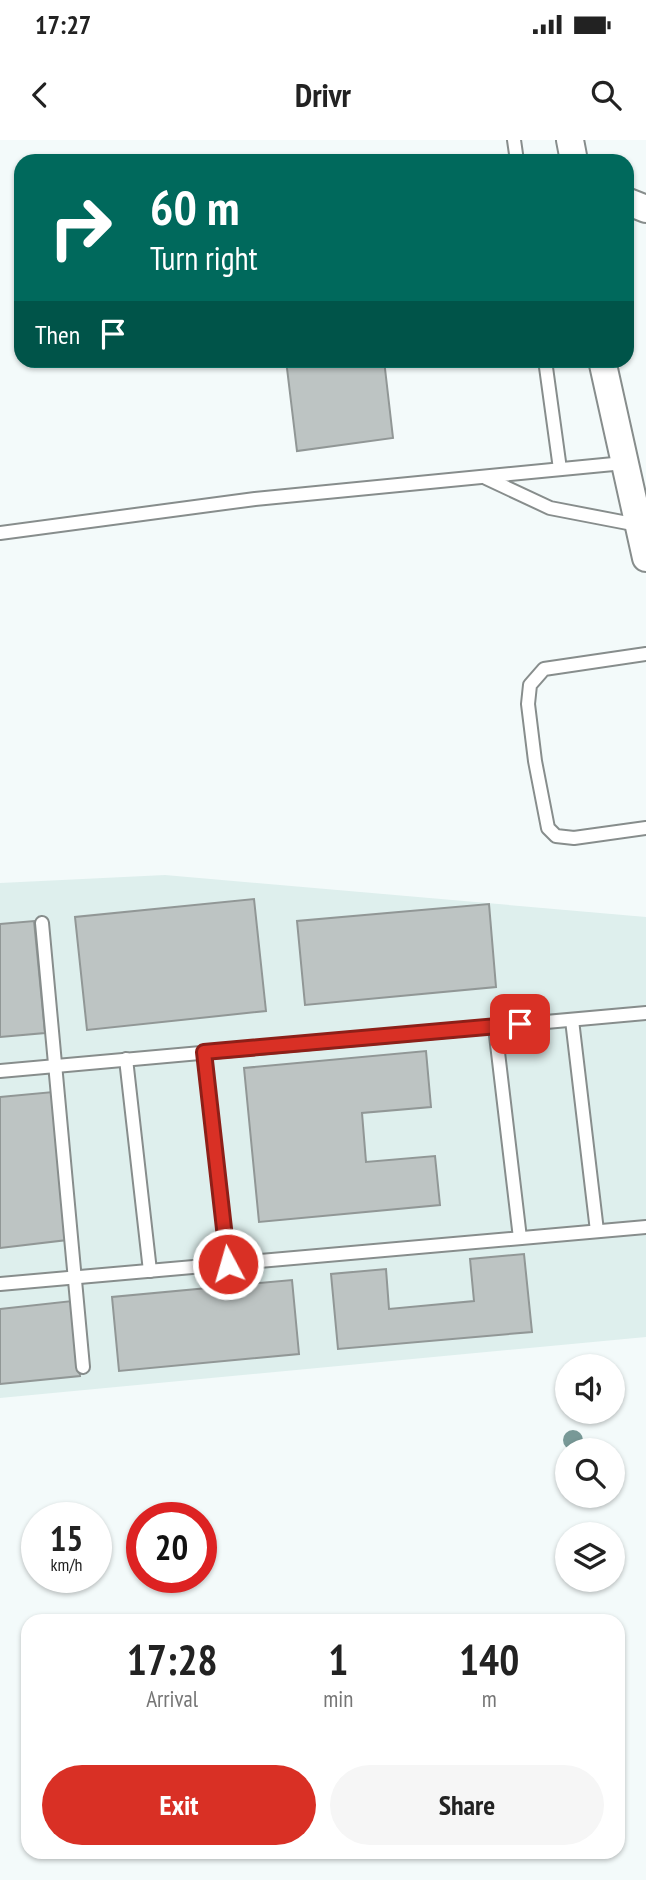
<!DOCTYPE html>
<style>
body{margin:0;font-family:"PT Sans Narrow",sans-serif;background:#f6f6f6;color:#222;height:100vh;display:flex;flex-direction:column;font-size:26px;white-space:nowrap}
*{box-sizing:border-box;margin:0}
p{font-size:23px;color:#767676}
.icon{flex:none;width:38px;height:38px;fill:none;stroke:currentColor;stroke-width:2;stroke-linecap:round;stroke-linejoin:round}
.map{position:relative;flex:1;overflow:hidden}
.details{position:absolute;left:21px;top:1474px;width:604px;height:245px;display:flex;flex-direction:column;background:#fff;border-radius:21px;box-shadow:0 2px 5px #0004}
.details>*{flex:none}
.top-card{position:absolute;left:14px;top:14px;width:620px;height:214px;border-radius:21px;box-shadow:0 2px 5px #0004;background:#00695c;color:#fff;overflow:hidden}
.buttons{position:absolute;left:555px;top:1214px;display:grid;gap:14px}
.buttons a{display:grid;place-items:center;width:70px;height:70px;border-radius:50%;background:#fff;box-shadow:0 2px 5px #0004;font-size:35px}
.speed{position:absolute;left:21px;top:1362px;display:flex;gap:14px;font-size:35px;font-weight:700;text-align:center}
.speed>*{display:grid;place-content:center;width:91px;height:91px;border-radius:50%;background:#fff;box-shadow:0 2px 5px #0004;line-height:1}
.speed small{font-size:18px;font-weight:400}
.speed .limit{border:10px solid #d22;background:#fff;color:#111}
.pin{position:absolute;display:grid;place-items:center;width:60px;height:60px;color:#fff;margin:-30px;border-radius:14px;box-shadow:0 4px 10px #0006}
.me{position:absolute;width:77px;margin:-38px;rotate:354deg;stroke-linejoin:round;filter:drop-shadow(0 0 5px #0008)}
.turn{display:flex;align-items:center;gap:24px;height:147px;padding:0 21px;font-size:32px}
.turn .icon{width:91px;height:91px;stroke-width:2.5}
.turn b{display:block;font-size:49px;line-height:60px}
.then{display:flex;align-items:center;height:66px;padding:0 21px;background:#0003;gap:14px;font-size:26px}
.eta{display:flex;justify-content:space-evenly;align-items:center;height:119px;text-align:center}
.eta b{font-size:42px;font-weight:600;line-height:49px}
.primary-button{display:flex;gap:14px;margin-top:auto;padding:14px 21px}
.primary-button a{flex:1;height:80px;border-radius:42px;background:#d93025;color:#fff;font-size:28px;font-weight:600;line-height:80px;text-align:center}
.primary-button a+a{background:#f6f6f6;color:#222}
.status{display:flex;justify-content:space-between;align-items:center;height:49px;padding:0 35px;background:#fff;direction:ltr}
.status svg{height:19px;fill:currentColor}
header{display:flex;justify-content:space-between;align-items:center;height:91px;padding:0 21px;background:#fff;font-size:32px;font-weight:600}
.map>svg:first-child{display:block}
.built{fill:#deefed}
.building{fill:#bdc4c3;stroke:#919796;stroke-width:2}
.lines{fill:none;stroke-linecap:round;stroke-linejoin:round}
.service-casing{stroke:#878d8c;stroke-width:16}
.minor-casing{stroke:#878d8c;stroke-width:30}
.service{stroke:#fff;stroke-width:12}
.minor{stroke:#fff;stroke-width:26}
.tree{fill:#789997}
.route-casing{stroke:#8d1f18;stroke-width:18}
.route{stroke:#d93025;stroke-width:12}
</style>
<div class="status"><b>17:27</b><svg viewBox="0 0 49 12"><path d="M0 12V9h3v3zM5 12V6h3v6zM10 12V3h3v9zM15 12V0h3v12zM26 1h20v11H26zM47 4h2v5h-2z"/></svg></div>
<header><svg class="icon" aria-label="back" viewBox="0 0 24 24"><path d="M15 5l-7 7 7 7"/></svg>Drivr<svg class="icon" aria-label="search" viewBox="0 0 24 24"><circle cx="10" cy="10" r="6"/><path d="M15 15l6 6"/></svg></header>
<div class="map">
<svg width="646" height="1740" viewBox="0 0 646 1740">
<rect width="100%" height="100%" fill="#f3fafa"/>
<path class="built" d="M165 735 646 777V1197L0 1258V743Z"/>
<g class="building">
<path d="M286 220H384L393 298 297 311Z"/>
<path d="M254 759 266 871 87 890 75 777Z"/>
<path d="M489 764 496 847 305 865 297 781Z"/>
<path d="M34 781 45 893 0 897V784Z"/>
<path d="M426 911 431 967 362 973 366 1022 435 1016 440 1065 259 1082 244 928Z"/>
<path d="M53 952 67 1100 0 1108V957Z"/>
<path d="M524 1114 532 1192 338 1209 331 1134 386 1129 389 1169 474 1161 470 1119Z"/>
<path d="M292 1140 299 1214 119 1231 112 1157Z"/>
<path d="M72 1161 80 1236 0 1244V1169Z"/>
</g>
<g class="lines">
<defs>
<g id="service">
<path d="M514 0 517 21"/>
<path d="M545 220 560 329"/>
<path d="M486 338 550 368 638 385"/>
<path d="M0 393 255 359 624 323"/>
<path d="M646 514 544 529 530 545 528 564 535 621 548 688 556 696 574 698 646 688"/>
<path d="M42 783 83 1227"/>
<path d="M572 880 597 1091"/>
<path d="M495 887 520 1098"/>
<path d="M204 912 228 1124"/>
<path d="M126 919 150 1131"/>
<path d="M0 931 646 873"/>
<path d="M0 1144 646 1087"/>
</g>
<g id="minor">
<path d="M570 0 574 21"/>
<path d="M626 61 646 69"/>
<path d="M602 220 646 418"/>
</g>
</defs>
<use href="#service" class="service-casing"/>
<use href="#minor" class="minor-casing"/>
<use href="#service" class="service"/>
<use href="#minor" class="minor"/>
</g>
<circle class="tree" cx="573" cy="1300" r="10"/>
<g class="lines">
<defs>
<path id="route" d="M228 1124 204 912 520 884"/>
</defs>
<use href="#route" class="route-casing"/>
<use href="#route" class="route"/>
</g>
</svg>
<div class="buttons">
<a><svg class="icon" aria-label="sound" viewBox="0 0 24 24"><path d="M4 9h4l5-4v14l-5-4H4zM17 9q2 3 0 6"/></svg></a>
<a><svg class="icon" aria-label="search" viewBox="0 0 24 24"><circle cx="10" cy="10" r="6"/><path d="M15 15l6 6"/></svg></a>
<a><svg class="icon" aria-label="layers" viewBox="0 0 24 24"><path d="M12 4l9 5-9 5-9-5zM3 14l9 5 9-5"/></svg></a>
</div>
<div class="speed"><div>15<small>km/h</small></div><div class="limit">20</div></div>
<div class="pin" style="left:520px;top:884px;background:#d93025"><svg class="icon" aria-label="arrive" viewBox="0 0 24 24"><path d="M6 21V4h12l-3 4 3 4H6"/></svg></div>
<svg class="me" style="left:228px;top:1124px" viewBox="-20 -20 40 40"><circle r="17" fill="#d93025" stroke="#fff" stroke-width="3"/><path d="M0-11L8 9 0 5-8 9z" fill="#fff"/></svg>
<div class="top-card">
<div class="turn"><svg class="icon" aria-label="right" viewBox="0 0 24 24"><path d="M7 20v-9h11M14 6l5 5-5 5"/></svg><div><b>60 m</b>Turn right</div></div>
<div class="then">Then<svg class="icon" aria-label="arrive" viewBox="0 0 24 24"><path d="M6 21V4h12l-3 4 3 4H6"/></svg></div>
</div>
<section class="details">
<div class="eta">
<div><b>17:28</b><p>Arrival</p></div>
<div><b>1</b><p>min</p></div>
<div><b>140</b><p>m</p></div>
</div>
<div class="primary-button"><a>Exit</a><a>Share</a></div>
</section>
</div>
